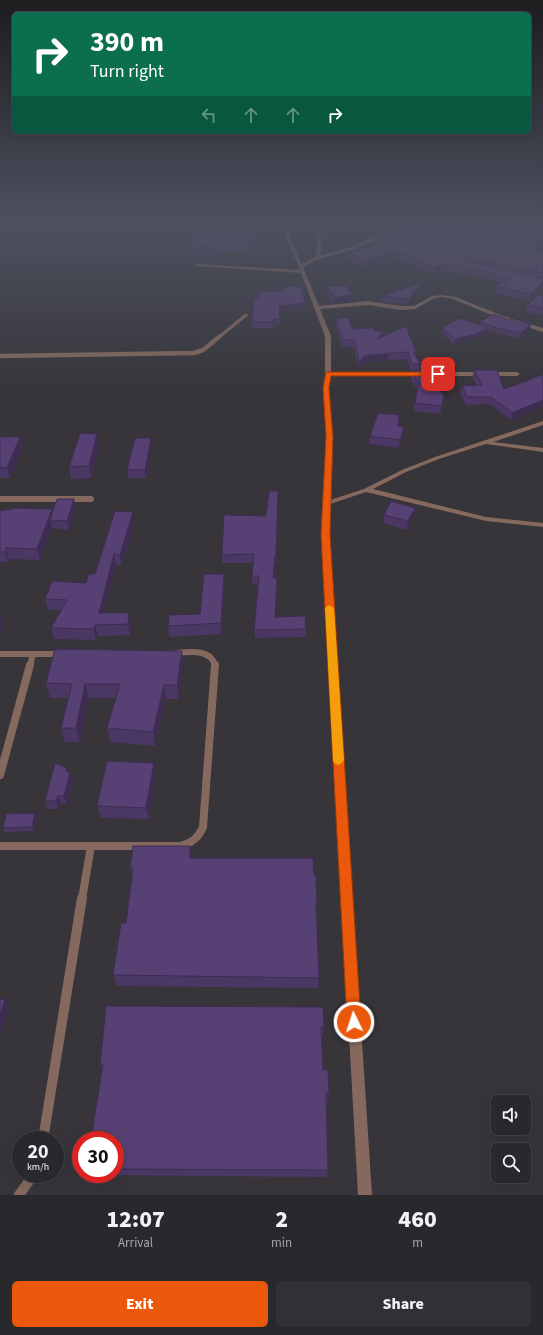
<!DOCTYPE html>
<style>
body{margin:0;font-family:"Source Sans 3",sans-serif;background:#313034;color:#f1f3f6;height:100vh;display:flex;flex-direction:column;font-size:15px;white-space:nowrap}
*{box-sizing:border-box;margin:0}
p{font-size:13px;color:#a5a6a9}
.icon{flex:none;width:22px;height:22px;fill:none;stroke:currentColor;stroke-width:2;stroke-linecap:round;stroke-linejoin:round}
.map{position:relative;height:1195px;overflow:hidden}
.details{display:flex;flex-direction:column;background:#29282c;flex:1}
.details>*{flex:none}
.top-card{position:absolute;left:12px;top:12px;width:519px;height:122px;border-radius:6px;box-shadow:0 4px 16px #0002,0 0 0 1px #454448;background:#0b6e4f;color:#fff;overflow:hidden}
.buttons{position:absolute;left:491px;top:1095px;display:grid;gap:8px}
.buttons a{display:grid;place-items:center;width:40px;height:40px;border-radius:6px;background:#29282c;box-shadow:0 4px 16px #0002,0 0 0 1px #454448;font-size:20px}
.speed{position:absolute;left:12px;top:1131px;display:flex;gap:8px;font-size:20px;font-weight:700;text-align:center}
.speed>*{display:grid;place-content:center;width:52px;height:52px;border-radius:50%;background:#29282c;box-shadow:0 4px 16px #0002,0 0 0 1px #454448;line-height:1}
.speed small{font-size:10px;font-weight:400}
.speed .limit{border:6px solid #d22;background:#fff;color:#111}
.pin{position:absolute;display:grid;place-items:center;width:34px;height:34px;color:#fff;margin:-17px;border-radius:8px;box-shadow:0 2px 6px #0006}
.me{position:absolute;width:44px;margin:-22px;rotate:356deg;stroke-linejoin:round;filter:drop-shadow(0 0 3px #0008)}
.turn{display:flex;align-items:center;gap:14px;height:84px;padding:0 12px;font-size:18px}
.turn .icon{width:52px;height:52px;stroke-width:2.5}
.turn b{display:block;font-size:28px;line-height:34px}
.lanes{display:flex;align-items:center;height:38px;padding:0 12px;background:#0003;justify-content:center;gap:20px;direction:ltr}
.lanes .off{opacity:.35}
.eta{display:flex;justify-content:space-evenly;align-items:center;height:68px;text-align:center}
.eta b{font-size:24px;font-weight:800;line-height:28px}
.action{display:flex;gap:8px;margin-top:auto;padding:8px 12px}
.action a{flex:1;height:46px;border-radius:6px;background:#ea580c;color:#fff;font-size:16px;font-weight:800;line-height:46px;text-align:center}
.action a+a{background:#313034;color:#f1f3f6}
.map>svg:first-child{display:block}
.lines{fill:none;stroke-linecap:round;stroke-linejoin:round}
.service-far4{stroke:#85695e;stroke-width:3.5}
.service-far3{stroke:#85695e;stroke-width:4.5}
.service-far2{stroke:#85695e;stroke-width:6}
.service-far1{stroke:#85695e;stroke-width:8}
.service{stroke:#85695e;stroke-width:10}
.minor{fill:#85695e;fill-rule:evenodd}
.wall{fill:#4b3764}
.shaded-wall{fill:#3d2d51}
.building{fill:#574074;stroke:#3d2d51}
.route{fill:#ea580c;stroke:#983908}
.slow{fill:#f59e0b}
</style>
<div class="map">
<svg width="543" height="1195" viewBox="0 0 543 1195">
<rect width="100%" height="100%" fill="#37353a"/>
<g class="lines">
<path class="service-far4" d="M218 338 246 315"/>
<path class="service-far3" d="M0 356 194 353 203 350 219 337"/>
<g class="service-far2">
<path d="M0 499H91"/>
<path d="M175 653C188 652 211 648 215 666"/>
<path d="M0 654H62"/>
<path d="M30 666 33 654"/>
</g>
<g class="service-far1">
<path d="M0 775 30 665"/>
<path d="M0 846H91"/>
<path d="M82 899 91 846H180C192 843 198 838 203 827L215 665"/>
</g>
<g class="service">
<path d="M43 1140 82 898"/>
<path d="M19 1195 34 1174"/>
</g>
<g class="minor">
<path d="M281 223H285L301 264 315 257 318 247 316 229 317 223H321C319 235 323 245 320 256L350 247 384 234 388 235 354 249 319 259 303 267 319 306 368 301 401 306H414L432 296 442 295 456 297 503 316 543 328V332L499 318 453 299 442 297 435 298 415 309 401 310 368 305 320 309 331 336V372H517L520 374 517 376H331L329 388 332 437 330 500 364 489 402 470 435 457 543 421V425L493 442 543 448V452L486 444 439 459 406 472 373 489 486 517 543 523V527L486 521 366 492 330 504 329 534 372 1195H358L321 534 326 437 323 388 325 374V336L301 273 196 266 194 265 196 264 300 270Z"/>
<path d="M384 223H392L411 230 409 231Z"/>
</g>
</g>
<g class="wall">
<path d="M412 223H543V246H541L540 251 543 252V286L529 301 494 293 496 286 502 283 463 274 441 271 434 274 394 257 366 267 348 259V253L379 245 376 243 377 237 411 227Z"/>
<path d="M246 231 255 241 254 252 210 253 209 255H193V245Z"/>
<path d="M327 287 352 301 334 303 327 293Z"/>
<path d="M420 288 408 304 382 302V296Z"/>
<path d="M543 296V315L525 312 527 305Z"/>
<path d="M254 298 305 309 279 312 280 325H274V328H252V322Z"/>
<path d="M337 318 352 329 375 331H383V336L416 352 415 356 421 364 420 370 444 396 440 414 413 411 417 390 411 380 412 373 414 372 415 370H411L407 359 388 360 363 363 358 369 354 347H341L336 325Z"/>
<path d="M480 322 530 329 520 338 500 334 488 330 487 333 476 339 454 344 442 333V328L479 325Z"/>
<path d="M474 370 504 389 529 380 511 420 490 404 466 405 460 393 462 386H477L472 378Z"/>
<path d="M398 426 403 435 399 448 369 444 370 436Z"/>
<path d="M0 437H20L23 446 10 478H0Z"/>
<path d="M99 446 91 478 71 479 69 467Z"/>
<path d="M152 446 146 478H128L127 470Z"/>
<path d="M278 491 276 564H275L274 578H277L275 617 306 629V637L255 638 254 630 258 584H252V576L253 563H222V555L266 516Z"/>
<path d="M74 499 75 507 69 530 52 528V526L40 560 9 559 8 562H0V513H52Z"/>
<path d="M415 508 414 516 407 530 383 523 384 515Z"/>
<path d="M135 522 122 565H116L104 613 131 623 130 635 98 636 96 640 54 639 51 628 61 610H48L45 599 86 583 95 574Z"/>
<path d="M224 585 221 634 169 637 168 626 200 614Z"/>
<path d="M182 651 183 665 179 699H166L155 746 111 742 107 728 116 698H89L80 742H65L61 728 68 698H50L46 683Z"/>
<path d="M154 763 156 774 149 819 101 818 97 806Z"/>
<path d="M69 772 73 780 67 804 61 803 59 809H48L45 801Z"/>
<path d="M37 817 34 831 5 832 3 828Z"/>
<path d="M192 858 314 876 317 903 316 915 319 978 318 988 117 986 113 975 126 923 132 877 130 868Z"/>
<path d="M106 1006 324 1027 323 1037H322L323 1070 329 1093 327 1102H326L328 1170 327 1177 92 1175 91 1174H115V1140L102 1069 100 1064Z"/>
</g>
<g class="shaded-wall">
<path d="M209 243 210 253 209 255 208 245Z"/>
<path d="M541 245 540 251 532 249Z"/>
<path d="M395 250 394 257 366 267 367 261Z"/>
<path d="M468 257 467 264 464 266 465 259Z"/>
<path d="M442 265 441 271 434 274 435 268Z"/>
<path d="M543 281V286L529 301 531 294Z"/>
<path d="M421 283 420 288 408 304 409 299Z"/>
<path d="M353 295 352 301 334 303 335 297Z"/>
<path d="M305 303V309L279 312V306Z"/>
<path d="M531 324 530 329 520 338 521 333Z"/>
<path d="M488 328 487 333 476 339 454 344 455 339Z"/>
<path d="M383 331V338L377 339Z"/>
<path d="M389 353 388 360 363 363 358 369 359 363 364 356Z"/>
<path d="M543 400V407L511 420 512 413Z"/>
<path d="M404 427 403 435 399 448 400 440Z"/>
<path d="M97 434 99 446 91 478 89 466Z"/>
<path d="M20 437 23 446 10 478 7 468Z"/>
<path d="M151 438 152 446 146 478 145 470Z"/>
<path d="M74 499 75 507 69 530 67 521Z"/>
<path d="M415 508 414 516 407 530 408 521Z"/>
<path d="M52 509 54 520H50L52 526 40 560 37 549Z"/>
<path d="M133 512 135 522 122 565 120 555Z"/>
<path d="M6 548 9 559 8 562 5 552Z"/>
<path d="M114 554 116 565 102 624 99 613Z"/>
<path d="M224 574V585L221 634V623Z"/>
<path d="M129 613 131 623 130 635 128 624Z"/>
<path d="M2 616 5 624 0 634V619Z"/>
<path d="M95 625 98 636 96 640 94 629Z"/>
<path d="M182 651 183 665 179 699 177 685Z"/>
<path d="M85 684 89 698 80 742 76 728Z"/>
<path d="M164 685 166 699 155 746 153 732Z"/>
<path d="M154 763 156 774 149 819 146 808Z"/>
<path d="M67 768 70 775V772L73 780 67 804 64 796 66 772Z"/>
<path d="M58 796 61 803 59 809 56 801Z"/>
<path d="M35 813 37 817 34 831 32 827Z"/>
<path d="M190 846 192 858H190Z"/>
<path d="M5 999 9 1006 2 1033 0 1031V1017Z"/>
</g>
<g class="building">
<path d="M414 223H543V241L459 238Z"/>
<path d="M404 225 459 242 541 245 532 249 543 252V273L468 257 465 259 466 262 543 278V281L531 294 496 286 511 278 464 267 442 265 435 268 395 250 367 261 348 253 388 242 377 237Z"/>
<path d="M246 227 245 231H255L254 242 209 243 208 245H193L197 231 234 230 236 228Z"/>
<path d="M421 283 409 299 382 296Z"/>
<path d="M345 285 353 295 335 297 327 287Z"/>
<path d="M301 286 305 303 279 306 280 319H274V322H252L254 298H258L259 291H283L284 287Z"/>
<path d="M539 295 543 296V308L527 305Z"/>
<path d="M493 314 509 320 512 318 531 324 521 333 501 329 480 322Z"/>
<path d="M337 318H349L352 329 373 328 375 331H383L377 339 406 326 416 352H413L421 364H412L408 352 389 353 364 356 359 363 355 340H342Z"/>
<path d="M459 318 488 328 476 334 455 339 442 328Z"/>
<path d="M415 370H426L444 396 442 406 415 403 419 383 412 373 416 372Z"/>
<path d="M474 370H497L504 389 529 380 543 374V400L512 413 491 397H467L462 386 482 385Z"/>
<path d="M378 413 399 415 398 426 404 427 400 440 370 436Z"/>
<path d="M80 433 97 434 89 466 69 467Z"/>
<path d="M0 437H20L7 468H0Z"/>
<path d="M135 438H151L145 470H127Z"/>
<path d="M269 491H278L276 556H275L273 578H277L275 617 305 616 306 629 254 630 259 576H252L254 554 222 555 224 515 266 516Z"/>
<path d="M57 499H74L67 521 50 520Z"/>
<path d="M391 501 415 508 408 521 384 515Z"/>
<path d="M12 508 52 509 37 549 6 548 5 552H0V513L1 510H11Z"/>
<path d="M115 511 133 512 120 555 114 554 99 613H129L128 624 95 625 94 629 51 628 67 600 45 599 52 581 86 583 89 574H95Z"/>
<path d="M204 574H224L221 623 168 626 169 615 200 614Z"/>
<path d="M55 649 182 651 177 685H164L153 732 107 728 120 684H85L76 728H61L72 684 46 683Z"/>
<path d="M107 761 154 763 146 808 97 806Z"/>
<path d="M55 763 67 768 66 772H70L64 796H58L56 801H45Z"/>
<path d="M35 813 32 827 3 828 6 814Z"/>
<path d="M133 846H190V858H313L314 876H316L317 903H316L319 978 113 975 121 923H126L133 868H130Z"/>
<path d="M0 999H5L0 1017Z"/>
<path d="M106 1006 323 1007 324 1027H321L323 1070H328L329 1093H326L328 1170 115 1169V1140H91L103 1064H100Z"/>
</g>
<linearGradient id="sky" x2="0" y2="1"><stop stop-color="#1e1d20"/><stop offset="0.57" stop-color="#4d5160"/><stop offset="1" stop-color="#4d5160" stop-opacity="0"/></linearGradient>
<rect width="543" height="391" fill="url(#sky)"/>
<path class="route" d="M326 372H438L441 374 438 376H331L329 388 333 437 330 534 361 1022 359 1026 354 1028 349 1026 347 1022 323 575 321 534 326 437 323 388Z"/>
<path class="slow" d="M329 605 334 608 344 760 342 763 338 765 334 763 333 760 325 608Z"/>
</svg>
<div class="buttons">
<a><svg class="icon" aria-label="sound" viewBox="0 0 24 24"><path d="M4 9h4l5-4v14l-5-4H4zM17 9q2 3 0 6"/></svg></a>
<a><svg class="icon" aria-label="search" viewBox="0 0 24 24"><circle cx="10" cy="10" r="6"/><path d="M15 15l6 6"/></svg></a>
</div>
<div class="speed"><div>20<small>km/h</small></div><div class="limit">30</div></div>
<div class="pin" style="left:438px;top:374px;background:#d93025"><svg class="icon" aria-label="arrive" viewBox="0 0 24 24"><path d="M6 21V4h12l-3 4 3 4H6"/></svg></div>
<svg class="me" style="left:354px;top:1022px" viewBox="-20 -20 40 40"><circle r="17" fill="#ea580c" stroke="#fff" stroke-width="3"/><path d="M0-11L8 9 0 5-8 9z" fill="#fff"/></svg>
<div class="top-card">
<div class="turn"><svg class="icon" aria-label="right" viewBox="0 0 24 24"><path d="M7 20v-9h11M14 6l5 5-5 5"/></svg><div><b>390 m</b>Turn right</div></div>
<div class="lanes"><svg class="icon off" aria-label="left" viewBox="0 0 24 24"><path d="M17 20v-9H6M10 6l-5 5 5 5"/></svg><svg class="icon off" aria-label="ahead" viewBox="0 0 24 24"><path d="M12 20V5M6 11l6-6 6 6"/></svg><svg class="icon off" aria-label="ahead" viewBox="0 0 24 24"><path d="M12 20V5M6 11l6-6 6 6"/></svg><svg class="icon" aria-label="right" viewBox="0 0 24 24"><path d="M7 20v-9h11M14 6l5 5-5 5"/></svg></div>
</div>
</div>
<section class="details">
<div class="eta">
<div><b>12:07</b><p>Arrival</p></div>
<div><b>2</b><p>min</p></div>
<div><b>460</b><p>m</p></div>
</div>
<div class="action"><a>Exit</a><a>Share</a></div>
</section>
